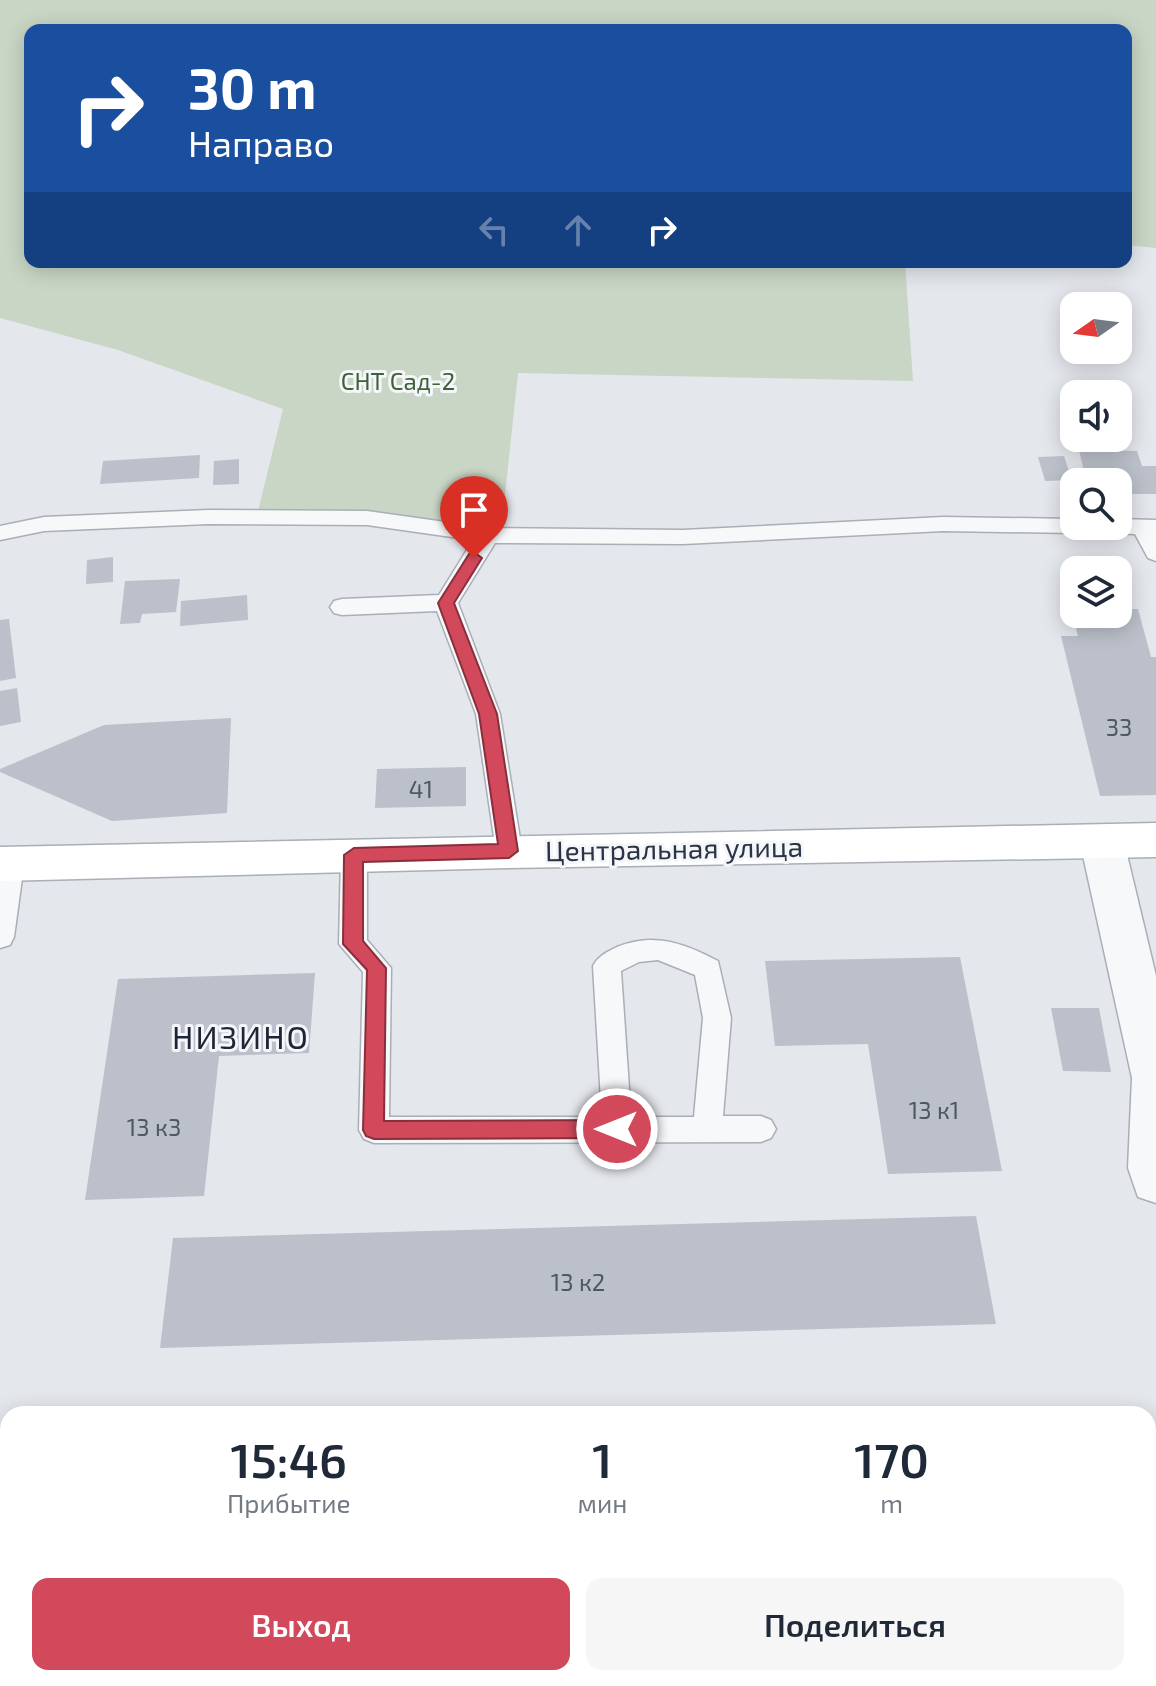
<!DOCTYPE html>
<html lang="ru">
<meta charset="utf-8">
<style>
body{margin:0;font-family:"Exo 2",sans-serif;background:#f6f6f7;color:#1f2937;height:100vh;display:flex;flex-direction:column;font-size:30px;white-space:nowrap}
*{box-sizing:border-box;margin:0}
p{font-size:26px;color:#747a83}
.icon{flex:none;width:44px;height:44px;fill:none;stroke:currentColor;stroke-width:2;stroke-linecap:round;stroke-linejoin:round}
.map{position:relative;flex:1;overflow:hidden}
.drawer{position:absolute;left:0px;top:1406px;width:1156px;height:280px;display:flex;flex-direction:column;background:#fff;border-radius:24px 24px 0 0;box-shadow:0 4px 20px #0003}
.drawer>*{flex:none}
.banner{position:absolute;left:24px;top:24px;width:1108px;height:244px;border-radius:16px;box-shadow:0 4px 20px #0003;background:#1a4fa0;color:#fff;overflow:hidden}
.needle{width:52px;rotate:256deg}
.fabs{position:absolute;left:1060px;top:292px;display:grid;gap:16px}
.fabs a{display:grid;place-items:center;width:72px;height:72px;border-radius:16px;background:#fff;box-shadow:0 4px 20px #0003;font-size:40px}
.pin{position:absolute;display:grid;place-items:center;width:68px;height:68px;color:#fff;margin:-82px -34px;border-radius:50% 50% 50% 0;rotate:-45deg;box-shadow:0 0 8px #0007}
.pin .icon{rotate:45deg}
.me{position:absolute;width:88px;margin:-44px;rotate:270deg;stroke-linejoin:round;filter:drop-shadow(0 0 6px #0008)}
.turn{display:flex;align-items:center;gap:28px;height:168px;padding:0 32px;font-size:36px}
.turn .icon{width:104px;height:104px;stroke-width:2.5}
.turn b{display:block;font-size:56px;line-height:68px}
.lanes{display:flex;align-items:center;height:76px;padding:0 32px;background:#0003;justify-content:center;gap:40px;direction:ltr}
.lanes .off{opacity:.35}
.eta{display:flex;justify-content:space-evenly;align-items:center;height:136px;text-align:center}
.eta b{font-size:48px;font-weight:600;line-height:56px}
.cta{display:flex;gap:16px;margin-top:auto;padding:16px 32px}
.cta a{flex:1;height:92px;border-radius:16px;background:#d1495b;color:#fff;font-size:32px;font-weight:600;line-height:92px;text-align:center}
.cta a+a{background:#f6f6f7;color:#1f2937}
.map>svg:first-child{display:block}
.built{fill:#d2d6de}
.green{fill:#c9d6c5}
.building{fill:#bbc0ca}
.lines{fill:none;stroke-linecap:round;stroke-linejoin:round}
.lane-casing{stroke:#a9aeb7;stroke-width:3}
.street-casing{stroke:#a9aeb7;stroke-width:3}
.secondary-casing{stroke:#a9aeb7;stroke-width:3}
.lane{fill:#f7f8fa;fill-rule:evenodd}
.street{fill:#f7f8fa;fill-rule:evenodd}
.secondary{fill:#fff;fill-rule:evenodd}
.route{fill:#d1495b;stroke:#882f3b;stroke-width:2}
.labels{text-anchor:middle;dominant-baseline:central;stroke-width:6;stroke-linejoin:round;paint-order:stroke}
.far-park-label{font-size:24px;fill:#3f6138;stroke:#f4f6f9}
.number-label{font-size:24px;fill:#4f5766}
.street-label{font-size:28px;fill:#2b3445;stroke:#f4f6f9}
.quarter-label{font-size:32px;letter-spacing:2px;fill:#1d2536;stroke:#f4f6f9}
</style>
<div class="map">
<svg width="1156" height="1686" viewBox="0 0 1156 1686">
<rect width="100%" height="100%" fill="#e4e7ec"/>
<path class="built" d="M0 1563 8 1564V1678H1090L1091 1686H0Z"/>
<path class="green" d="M0 0H1156V248L1126 245V30H30V262H905L913 381 518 373 502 523 258 511 283 409 118 350 0 318Z"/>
<g class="building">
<path d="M1079 450 1137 451 1142 466H1156V494H1118V482H1090L1085 476Z"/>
<path d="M200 455 199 478 100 484 103 461Z"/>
<path d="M1064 456 1072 480 1045 481 1038 457Z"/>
<path d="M239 459V484L213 485 214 461Z"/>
<path d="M113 557V582L86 584 87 560Z"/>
<path d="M180 579 176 612 142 614 140 623 120 624 125 581Z"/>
<path d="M247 595 248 620 180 626 181 601Z"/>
<path d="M1071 609H1074V614H1118V609H1138L1151 657H1156V795L1100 796 1061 636H1078Z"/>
<path d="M9 619 16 678 0 681V620Z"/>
<path d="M17 688 21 722 0 726V691Z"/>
<path d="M231 718 227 813 112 821 0 772V769L104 725Z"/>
<path d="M466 767V806L375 808 377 769Z"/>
<path d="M960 957 1002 1171 888 1174 868 1044 775 1046 765 961Z"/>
<path d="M315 973 309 1053 219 1056 204 1196 85 1200 118 979Z"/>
<path d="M1051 1008H1099L1111 1072 1063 1071Z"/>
<path d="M976 1216 996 1324 160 1348 173 1238Z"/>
<path d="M0 1641 8 1642V1678H437L436 1686H0Z"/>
</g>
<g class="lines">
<defs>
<g id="lane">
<path d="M208 510 367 511 488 528 683 530 943 517 1074 519V526H1118V519L1156 520V561L1148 558 1135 534 1092 533 1083 529 1074 533 943 531 683 544 495 543 458 603 500 714 522 851 518 858 509 861 500 858 496 851 476 714 437 611 342 615 334 613 330 607 334 601 342 599 439 595 473 540 367 525 208 524 44 531 0 540V526L44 517Z"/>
<path d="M354 845 363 848 367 855V940L391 968 389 1117H602L593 966C598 956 607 952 617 947 654 932 684 943 718 961L731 1018 723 1116H761L771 1120 776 1129 771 1138 761 1142 374 1143 364 1139 359 1130 363 972 339 944 341 855 345 848ZM658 960 695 975 703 1018 694 1117H631L621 971 639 962Z"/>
<path d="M11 854 20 857 24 864 14 937 10 945 0 948V860Z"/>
</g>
<path id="street" d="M1102 825 1118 830 1124 842 1156 976V1203L1138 1197 1128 1168 1132 1078 1080 842 1086 830Z"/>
<path id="secondary" d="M1156 823V857L509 868 0 881V847Z"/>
</defs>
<use href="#lane" class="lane-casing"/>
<use href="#street" class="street-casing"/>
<use href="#secondary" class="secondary-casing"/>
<use href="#lane" class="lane"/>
<use href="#street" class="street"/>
<use href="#secondary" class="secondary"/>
</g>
<path class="route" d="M474 552 482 558 454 603 497 714 518 851 509 858 363 862V941L386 968 384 1121 617 1120 624 1123 627 1129 624 1135 617 1138 374 1139 366 1136 363 1130 367 970 343 944 344 855 354 848 498 844 479 714 438 603 469 554Z"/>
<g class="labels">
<g class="far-park-label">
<text x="398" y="380">СНТ Сад-2</text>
</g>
<g class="number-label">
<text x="1119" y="726">33</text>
<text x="421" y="788">41</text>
<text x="934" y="1109">13 к1</text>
<text x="154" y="1126">13 к3</text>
<text x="578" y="1281">13 к2</text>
</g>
<g class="street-label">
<text transform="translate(674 848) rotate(-1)">Центральная улица</text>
</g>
<g class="quarter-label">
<text x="241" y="1036">НИЗИНО</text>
</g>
</g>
</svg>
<div class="fabs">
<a><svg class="needle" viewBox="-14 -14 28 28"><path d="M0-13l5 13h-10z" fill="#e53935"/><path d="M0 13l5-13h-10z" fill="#747a83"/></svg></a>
<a><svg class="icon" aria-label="sound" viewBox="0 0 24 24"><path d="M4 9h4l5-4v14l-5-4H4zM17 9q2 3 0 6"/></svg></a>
<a><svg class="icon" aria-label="search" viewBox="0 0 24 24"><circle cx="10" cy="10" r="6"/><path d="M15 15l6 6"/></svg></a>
<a><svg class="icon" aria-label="layers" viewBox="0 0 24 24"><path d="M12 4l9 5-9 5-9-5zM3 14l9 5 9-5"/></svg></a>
</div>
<div class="pin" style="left:474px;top:558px;background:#d93025"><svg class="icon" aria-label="arrive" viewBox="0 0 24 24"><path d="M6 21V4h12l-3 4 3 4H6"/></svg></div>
<svg class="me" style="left:617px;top:1129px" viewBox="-20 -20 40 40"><circle r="17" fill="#d1495b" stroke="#fff" stroke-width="3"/><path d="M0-11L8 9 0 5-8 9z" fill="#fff"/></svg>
<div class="banner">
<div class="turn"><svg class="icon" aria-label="right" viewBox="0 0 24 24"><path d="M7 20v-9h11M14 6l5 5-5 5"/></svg><div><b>30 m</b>Направо</div></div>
<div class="lanes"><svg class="icon off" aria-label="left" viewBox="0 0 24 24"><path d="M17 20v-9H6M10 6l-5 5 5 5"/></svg><svg class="icon off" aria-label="ahead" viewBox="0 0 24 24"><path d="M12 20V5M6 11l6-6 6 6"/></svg><svg class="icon" aria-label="right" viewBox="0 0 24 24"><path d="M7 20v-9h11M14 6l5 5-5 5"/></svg></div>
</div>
<section class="drawer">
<div class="eta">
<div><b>15:46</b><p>Прибытие</p></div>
<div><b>1</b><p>мин</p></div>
<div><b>170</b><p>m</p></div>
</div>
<div class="cta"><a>Выход</a><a>Поделиться</a></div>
</section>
</div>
